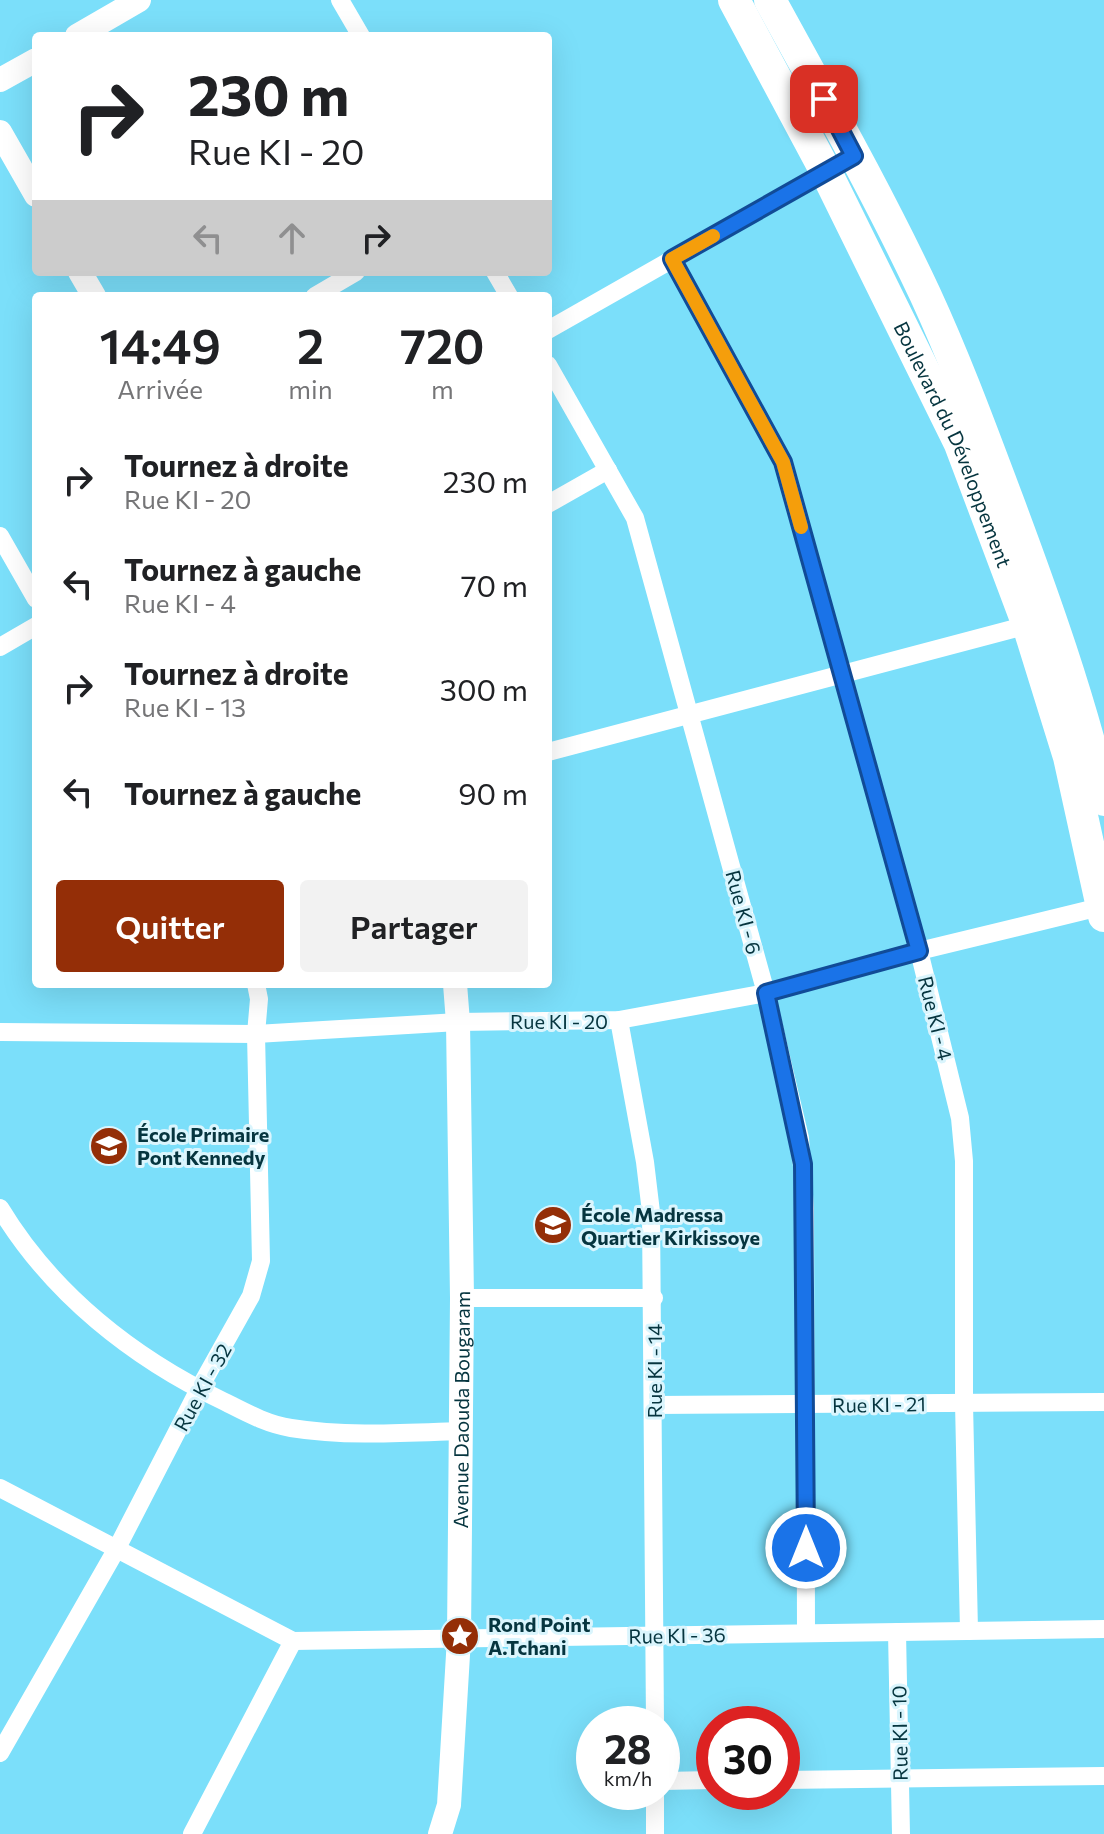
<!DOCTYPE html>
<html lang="fr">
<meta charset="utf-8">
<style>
body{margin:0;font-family:Commissioner,sans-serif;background:#f2f2f2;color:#202124;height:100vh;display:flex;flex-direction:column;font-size:30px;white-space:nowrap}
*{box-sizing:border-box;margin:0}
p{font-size:26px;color:#757577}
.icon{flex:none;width:44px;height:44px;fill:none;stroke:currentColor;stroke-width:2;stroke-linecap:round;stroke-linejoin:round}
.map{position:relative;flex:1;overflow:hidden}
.drawer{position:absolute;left:32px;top:292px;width:520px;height:696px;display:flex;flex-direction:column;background:#fff;border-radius:8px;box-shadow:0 8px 32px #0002}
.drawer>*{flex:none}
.top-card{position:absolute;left:32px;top:32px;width:520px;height:244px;border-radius:8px;box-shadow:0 8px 32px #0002;background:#fff;color:#202124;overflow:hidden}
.speed{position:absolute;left:576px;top:1706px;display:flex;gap:16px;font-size:40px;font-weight:700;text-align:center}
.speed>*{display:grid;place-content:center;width:104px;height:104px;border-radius:50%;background:#fff;box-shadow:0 8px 32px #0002;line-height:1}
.speed small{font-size:20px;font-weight:400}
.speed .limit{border:12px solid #d22;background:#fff;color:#111}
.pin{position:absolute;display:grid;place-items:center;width:68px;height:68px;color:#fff;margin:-34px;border-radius:16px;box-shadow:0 4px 12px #0006}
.me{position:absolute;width:88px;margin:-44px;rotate:0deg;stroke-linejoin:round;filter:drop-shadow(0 0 6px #0008)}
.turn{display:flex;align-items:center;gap:28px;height:168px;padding:0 24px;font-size:36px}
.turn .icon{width:104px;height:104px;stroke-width:2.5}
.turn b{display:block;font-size:56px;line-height:68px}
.lanes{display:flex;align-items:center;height:76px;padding:0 24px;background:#0003;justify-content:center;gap:40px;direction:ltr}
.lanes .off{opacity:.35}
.eta{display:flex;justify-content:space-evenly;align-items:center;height:136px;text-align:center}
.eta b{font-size:48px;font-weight:600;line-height:56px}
.primary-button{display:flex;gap:16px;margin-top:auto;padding:16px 24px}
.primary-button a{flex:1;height:92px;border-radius:8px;background:#942e07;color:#fff;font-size:32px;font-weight:600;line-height:92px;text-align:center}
.primary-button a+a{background:#f2f2f2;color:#202124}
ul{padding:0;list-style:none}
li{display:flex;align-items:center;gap:24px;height:104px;padding:0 24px}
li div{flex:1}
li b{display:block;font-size:30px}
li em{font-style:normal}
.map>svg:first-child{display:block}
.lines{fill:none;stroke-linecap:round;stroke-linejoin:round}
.street{stroke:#fff;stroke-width:18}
.secondary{stroke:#fff;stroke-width:24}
.highway{stroke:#fff;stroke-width:32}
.route-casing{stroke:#114b97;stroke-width:20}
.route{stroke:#1a73e8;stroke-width:14}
.slow{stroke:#f59e0b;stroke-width:14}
.labels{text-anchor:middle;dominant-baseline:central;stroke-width:6;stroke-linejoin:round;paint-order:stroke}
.street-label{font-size:20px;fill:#06353f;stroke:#daf5fd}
.poi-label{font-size:20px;font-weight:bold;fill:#06353f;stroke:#daf5fd;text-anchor:start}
</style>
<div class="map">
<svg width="1104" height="1834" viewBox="0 0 1104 1834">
<rect width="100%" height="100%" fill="#7bdffa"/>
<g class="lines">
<g class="street">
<path d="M340 0 361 36"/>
<path d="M672 259 783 462 919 951 960 1118 964 1161V1403L969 1631"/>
<path d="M495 272 509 296"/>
<path d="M315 296 356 272"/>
<path d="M548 330 854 156"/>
<path d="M548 365 635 518 766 993 800 1138 805 1209 806 1633"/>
<path d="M548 504 608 470"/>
<path d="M0 536 36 599"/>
<path d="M0 647 36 626"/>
<path d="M548 752 1028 625"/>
<path d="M619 1020 645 1162 651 1212 655 1724"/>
<path d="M0 1032 256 1034 458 1022 619 1020 766 993 919 951 1104 906"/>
<path d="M0 1208C52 1294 133 1358 223 1401 245 1412 266 1424 291 1428 347 1437 405 1433 462 1431"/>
<path d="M462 1298H654"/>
<path d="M654 1405 1104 1402"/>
<path d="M0 1488 293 1641 1104 1629"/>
<path d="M897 1632 901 1834"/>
<path d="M0 1753 116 1550 199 1389 251 1296 261 1261 256 1034 259 999 256 984"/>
<path d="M782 1780 1104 1776"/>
<path d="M662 1781 714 1780"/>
<path d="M192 1834 293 1641"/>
<path d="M655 1834V1792"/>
</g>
<g class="secondary">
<path d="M77 36 139 0"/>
<path d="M0 80 36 60"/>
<path d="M0 132 36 195"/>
<path d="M80 272 94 296"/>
<path id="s1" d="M440 1834 449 1805 459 1638 462 1298 458 1022 455 984"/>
</g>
<g class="highway">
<path id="s2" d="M734 0 826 172 960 444 1028 625 1069 757 1104 916"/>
<path d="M770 0C823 97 878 194 925 294 956 361 982 432 1008 501 1045 600 1080 698 1104 800"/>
</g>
</g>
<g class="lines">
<defs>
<path id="route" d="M806 1548 803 1164 766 993 919 951 783 462 672 259 854 156 824 99"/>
</defs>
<use href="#route" class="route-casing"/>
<use href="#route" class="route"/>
<path class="slow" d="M713 236 672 259 783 462 801 527"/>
</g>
<defs>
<symbol id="school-disc" viewBox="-11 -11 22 22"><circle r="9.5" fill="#942e07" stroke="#daf5fd"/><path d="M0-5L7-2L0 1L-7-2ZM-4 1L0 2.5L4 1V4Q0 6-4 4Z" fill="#fff"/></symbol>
<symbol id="sight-disc" viewBox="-11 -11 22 22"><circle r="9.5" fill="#942e07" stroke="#daf5fd"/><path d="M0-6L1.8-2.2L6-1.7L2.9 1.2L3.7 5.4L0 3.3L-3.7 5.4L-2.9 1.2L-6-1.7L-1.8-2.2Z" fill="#fff"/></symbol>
</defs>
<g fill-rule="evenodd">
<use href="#school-disc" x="87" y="1124" width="44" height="44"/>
<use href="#school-disc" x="531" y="1203" width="44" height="44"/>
<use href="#sight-disc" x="438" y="1614" width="44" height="44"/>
</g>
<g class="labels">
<g class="street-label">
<text stroke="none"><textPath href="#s2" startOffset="496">Boulevard du Développement</textPath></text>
<text transform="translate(744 912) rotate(75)">Rue KI - 6</text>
<text transform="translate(936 1018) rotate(76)">Rue KI - 4</text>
<text x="559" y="1021">Rue KI - 20</text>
<text transform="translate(654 1371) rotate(-90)">Rue KI - 14</text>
<text transform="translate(202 1387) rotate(-61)">Rue KI - 32</text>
<text transform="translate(879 1404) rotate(-1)">Rue KI - 21</text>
<text stroke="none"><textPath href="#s1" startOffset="426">Avenue Daouda Bougaram</textPath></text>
<text transform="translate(677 1635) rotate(-1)">Rue KI - 36</text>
<text transform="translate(899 1733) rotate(-91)">Rue KI - 10</text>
</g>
<g class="poi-label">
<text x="137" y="1134">École Primaire<tspan x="137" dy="23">Pont Kennedy</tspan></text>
<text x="581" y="1214">École Madressa<tspan x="581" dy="23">Quartier Kirkissoye</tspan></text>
<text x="488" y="1624">Rond Point<tspan x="488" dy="23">A.Tchani</tspan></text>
</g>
</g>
</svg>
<div class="speed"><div>28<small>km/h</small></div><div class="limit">30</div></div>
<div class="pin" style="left:824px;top:99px;background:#d93025"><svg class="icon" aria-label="arrive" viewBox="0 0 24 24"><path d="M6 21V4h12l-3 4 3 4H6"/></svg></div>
<svg class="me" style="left:806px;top:1548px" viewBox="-20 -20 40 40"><circle r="17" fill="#1a73e8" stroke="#fff" stroke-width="3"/><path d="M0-11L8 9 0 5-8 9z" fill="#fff"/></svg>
<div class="top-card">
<div class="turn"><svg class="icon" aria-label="right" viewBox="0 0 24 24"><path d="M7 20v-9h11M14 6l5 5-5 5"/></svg><div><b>230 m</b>Rue KI - 20</div></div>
<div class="lanes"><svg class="icon off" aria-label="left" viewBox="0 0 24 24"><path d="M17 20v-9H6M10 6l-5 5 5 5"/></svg><svg class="icon off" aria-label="ahead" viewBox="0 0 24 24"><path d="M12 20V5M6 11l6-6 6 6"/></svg><svg class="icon" aria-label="right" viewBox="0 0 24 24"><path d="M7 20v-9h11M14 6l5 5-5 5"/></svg></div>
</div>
<section class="drawer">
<div class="eta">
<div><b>14:49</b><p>Arrivée</p></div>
<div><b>2</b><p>min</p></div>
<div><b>720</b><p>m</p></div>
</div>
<ul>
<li><svg class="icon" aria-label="right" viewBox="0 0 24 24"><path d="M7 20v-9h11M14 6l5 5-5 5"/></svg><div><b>Tournez à droite</b><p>Rue KI - 20</p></div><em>230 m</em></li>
<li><svg class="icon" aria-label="left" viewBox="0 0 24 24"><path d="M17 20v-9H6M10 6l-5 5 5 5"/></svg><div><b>Tournez à gauche</b><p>Rue KI - 4</p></div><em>70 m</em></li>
<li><svg class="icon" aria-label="right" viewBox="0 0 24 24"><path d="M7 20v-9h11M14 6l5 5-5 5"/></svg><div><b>Tournez à droite</b><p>Rue KI - 13</p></div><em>300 m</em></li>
<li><svg class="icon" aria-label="left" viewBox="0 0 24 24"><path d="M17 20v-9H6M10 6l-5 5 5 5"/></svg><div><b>Tournez à gauche</b></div><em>90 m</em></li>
</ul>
<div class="primary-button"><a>Quitter</a><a>Partager</a></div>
</section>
</div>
